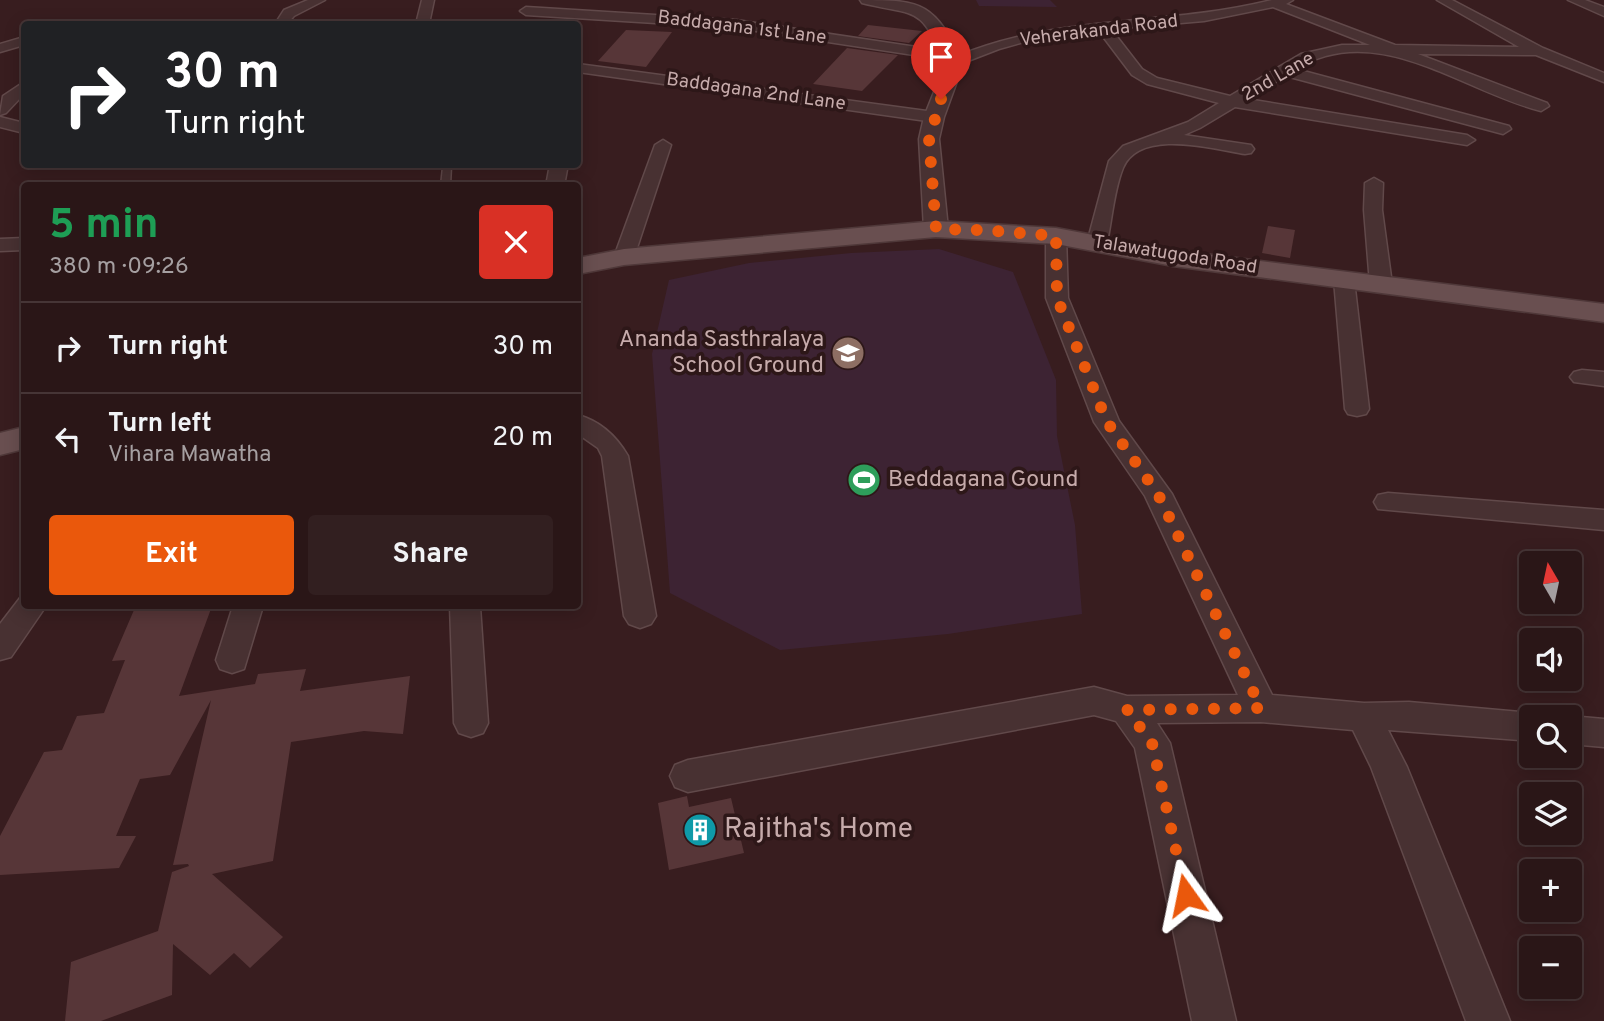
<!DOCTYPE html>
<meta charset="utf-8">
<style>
body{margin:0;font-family:Overpass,sans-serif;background:#321f20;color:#f1f3f6;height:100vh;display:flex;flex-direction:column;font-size:26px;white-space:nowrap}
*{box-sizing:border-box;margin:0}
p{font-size:23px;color:#a59fa1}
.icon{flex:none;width:38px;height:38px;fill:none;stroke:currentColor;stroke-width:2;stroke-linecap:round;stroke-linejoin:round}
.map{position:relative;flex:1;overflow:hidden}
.panel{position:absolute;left:21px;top:182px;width:560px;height:427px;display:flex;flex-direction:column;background:#2a1617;border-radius:7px;box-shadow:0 4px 18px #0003,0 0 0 2px #463536}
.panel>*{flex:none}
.banner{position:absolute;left:21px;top:21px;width:560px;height:147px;border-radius:7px;box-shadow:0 4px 18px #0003,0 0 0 2px #463536;background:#202124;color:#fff;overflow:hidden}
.needle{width:46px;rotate:351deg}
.buttons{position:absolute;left:1519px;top:551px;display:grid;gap:14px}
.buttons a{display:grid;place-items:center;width:63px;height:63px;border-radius:7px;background:#2a1617;box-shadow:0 4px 18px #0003,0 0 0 2px #463536;font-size:35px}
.pin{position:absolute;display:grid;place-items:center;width:60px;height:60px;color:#fff;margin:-72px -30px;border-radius:50% 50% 50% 0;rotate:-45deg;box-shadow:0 0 7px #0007}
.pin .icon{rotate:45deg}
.me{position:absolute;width:77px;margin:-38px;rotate:348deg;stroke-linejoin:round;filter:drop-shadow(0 0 5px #0008)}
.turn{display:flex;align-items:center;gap:24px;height:147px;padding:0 28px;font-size:32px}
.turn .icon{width:91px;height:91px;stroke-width:2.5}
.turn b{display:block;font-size:49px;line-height:60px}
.round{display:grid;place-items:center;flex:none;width:74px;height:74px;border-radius:7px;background:#321f20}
.summary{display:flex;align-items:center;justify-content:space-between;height:119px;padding:0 28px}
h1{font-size:42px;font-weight:700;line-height:52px;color:#1e9e55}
.action{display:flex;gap:14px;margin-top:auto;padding:14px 28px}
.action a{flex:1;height:80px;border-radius:7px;background:#ea580c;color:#fff;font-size:28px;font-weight:700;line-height:80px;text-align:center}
.action a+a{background:#321f20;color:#f1f3f6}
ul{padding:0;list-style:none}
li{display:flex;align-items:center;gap:21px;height:91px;padding:0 28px;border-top:2px solid #463536}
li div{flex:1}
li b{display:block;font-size:26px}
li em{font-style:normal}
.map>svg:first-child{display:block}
.green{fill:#3d2333}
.building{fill:#573638}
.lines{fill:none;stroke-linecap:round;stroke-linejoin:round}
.service-casing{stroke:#61494a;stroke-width:3}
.minor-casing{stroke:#61494a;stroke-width:3}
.tertiary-casing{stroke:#61494a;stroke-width:3}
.primary-casing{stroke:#4f3839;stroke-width:3}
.service{fill:#483132;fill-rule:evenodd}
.minor{fill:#483132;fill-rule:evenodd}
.tertiary{fill:#483132;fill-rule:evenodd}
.primary{fill:#694f50;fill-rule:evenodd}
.route{stroke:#ea580c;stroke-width:12;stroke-dasharray:0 21.6}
.labels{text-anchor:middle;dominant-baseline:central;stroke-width:7;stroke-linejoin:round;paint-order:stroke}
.far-street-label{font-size:19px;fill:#c6abab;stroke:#2d1718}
.poi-label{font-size:23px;fill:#c6abab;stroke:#2d1718;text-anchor:end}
.near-poi-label{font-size:28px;fill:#c6abab;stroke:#2d1718;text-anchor:start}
</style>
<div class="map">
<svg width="1604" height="1021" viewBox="0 0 1604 1021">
<rect width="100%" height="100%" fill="#381d1f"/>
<g class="green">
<path d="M976 0H1050L1057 7 979 6Z"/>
<path d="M939 249 1013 272 1056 380 1057 436 1075 525 1082 614 948 634 780 650 670 593 652 354 669 280 749 263 851 253Z"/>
</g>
<g class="building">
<path d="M868 25 922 31 909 43 858 36Z"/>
<path d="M626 30 672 32 646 67 598 61Z"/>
<path d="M847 48 898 55 862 91 813 84Z"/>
<path d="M1268 226 1295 230 1290 258 1262 253Z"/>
<path d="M174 606H212L179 696 255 684 258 674 306 669 300 691 410 676 403 734 364 731 291 742 273 861 212 874 283 937 250 968 234 953 210 975 173 944 172 995 101 1021H65L71 962 158 931 172 872 189 866 188 864 173 865 211 700 170 775 140 779 116 836H136L119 868 0 875V836L44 752 62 750 77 716 104 713 125 660 112 661 134 610Z"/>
<path d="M687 796 689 807 731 798 744 853 669 870 658 803Z"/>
</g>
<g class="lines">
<defs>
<path id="service" d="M440 164 451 166 450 186H441L443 167Z"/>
<g id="minor">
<path d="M308 0H325L294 16 287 24H275L284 10Z"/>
<path d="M422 0H434L429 24H416Z"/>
<path d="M1272 0H1293L1286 4 1395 45 1519 47 1437 0H1452L1543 48 1604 73V82L1536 55 1418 54 1547 103 1549 106 1541 111C1462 91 1377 19 1296 69L1509 126 1511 129 1503 134 1286 76 1247 99 1467 135 1475 140 1467 145 1235 107 1200 128 1184 135 1251 145 1254 149 1251 153 1245 154C1213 149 1140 128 1123 168 1114 190 1112 219 1107 243L1104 247H1090L1087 243 1109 161 1123 146 1188 122 1219 103 1147 84 1132 75 1098 30 1035 39 999 49 955 66 927 57 736 28 526 15 520 11 526 7 736 20 930 49 955 57C1061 13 1164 27 1272 0ZM1273 7 1370 45H1342L1301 54 1230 96 1157 78 1142 69 1111 29 1204 21Z"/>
<path d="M1568 0H1585L1604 7V16Z"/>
<path d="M24 37V45L0 52V44Z"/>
<path d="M578 64 934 112 942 117 934 122 578 72Z"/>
<path d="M24 82V94L6 113 0 115 3 96Z"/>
<path d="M0 117 24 123V133L0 127Z"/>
<path d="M663 140 671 145 634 257 631 261H617L614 257 655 145Z"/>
<path d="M550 164H568L564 186H546Z"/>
<path d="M1374 178 1383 183 1382 210 1392 284 1388 288H1374L1370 284 1364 210 1365 183Z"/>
<path d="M1056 230 1066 236 1068 298 1119 421 1172 494 1272 695 1364 703 1409 702 1531 713 1543 717 1531 718V741L1388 730 1407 767 1510 1021H1466L1371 767 1353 730 1261 722 1157 723 1170 743 1236 1021H1192L1135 748 1116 721 1094 715 688 792 675 787 670 776 675 765 688 760 1094 687 1127 696 1238 695 1145 496 1094 422 1046 298V236Z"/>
<path d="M24 238V250L0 251V239Z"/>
<path d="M1344 274 1351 276 1354 280 1369 409 1366 414 1357 416 1348 414 1345 409 1334 280 1337 276Z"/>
<path d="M1582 370 1604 372V386L1574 382 1570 377 1574 372Z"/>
<path d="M578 415C600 421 617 437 628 456L656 616 651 624 640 628 629 624 624 616 602 456 598 448 578 434Z"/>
<path d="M1388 493 1604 510V530L1378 509 1374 502 1378 495Z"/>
<path d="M24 597V606H46L11 657 0 660V624L20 598Z"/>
<path d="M233 606H263L244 669 232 673 220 669 216 660Z"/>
<path d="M450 606H480L488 723 483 733 471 737 459 733 454 723Z"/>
<path d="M1570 716 1604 719V747L1570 744V718H1565Z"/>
</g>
<path id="tertiary" d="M860 0C926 0 933 4 964 62L944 117 939 139 948 229 945 234 936 236 927 234 924 229 919 139 924 117 946 62C918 4 919 17 862 3Z"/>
<g id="primary">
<path d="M936 221 1056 228 1173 250 1604 304V322L1173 266 1056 244 936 237 624 265 578 274V258L624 249Z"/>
<path d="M24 427V449L0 455V433Z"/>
</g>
</defs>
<use href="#service" class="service-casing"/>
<use href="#minor" class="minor-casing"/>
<use href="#tertiary" class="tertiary-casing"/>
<use href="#primary" class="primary-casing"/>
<use href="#service" class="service"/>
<use href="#minor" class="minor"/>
<use href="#tertiary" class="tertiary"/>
<use href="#primary" class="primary"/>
</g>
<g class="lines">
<path class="route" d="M941 99 929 139 936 229 982 230 1056 236 1057 298 1107 422 1158 494 1261 708 1127 710 1152 743 1186 895"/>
</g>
<defs>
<symbol id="school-disc" viewBox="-11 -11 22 22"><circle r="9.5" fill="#8d6e63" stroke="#2d1718"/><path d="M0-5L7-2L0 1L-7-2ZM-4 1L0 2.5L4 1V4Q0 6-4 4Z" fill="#fff"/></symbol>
<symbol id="stadium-disc" viewBox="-11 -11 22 22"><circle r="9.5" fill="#2e9e5b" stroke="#2d1718"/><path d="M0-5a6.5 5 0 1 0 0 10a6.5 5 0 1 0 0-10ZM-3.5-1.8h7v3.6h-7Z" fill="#fff"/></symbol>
<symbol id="building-disc" viewBox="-11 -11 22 22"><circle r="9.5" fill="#0f9aa8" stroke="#2d1718"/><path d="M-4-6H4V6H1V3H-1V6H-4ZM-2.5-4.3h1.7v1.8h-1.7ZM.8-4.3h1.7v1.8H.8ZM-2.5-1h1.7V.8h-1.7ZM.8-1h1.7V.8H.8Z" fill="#fff"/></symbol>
</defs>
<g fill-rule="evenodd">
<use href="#school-disc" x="829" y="334" width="38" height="38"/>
<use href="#stadium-disc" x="845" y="461" width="38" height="38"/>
<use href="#building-disc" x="681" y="811" width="38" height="38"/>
</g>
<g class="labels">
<g class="far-street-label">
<text transform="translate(742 28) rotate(7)">Baddagana 1st Lane</text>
<text transform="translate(1099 31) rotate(-7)">Veherakanda Road</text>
<text transform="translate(1278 77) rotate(-30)">2nd Lane</text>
<text transform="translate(756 92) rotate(8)">Baddagana 2nd Lane</text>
<text transform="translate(1175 255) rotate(9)">Talawatugoda Road</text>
</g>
<g class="poi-label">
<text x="824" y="340">Ananda Sasthralaya<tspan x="824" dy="26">School Ground</tspan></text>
<text x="888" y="480" text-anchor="start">Beddagana Gound</text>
</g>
<g class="near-poi-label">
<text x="724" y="830">Rajitha's Home</text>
</g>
</g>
</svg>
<div class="buttons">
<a><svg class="needle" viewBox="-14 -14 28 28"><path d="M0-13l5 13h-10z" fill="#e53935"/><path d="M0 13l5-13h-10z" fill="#a59fa1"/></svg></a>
<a><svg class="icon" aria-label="sound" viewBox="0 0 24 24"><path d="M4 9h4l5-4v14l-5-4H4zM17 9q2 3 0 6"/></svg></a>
<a><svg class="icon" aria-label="search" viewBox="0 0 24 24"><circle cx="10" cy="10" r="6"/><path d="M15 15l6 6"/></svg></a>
<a><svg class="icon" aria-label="layers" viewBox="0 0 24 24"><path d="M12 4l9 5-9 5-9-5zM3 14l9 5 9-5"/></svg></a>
<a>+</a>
<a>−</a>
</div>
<div class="pin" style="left:941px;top:99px;background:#d93025"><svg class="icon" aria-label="arrive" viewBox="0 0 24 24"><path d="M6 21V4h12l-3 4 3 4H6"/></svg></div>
<svg class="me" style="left:1186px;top:895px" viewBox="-20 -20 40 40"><path d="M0-17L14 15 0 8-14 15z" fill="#ea580c" stroke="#fff" stroke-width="4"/></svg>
<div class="banner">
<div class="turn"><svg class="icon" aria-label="right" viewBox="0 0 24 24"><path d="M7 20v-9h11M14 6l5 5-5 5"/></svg><div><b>30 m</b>Turn right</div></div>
</div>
<section class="panel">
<div class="summary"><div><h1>5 min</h1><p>380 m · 09:26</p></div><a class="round" style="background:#d93025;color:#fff"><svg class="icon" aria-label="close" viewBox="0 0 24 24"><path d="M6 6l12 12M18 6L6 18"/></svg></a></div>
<ul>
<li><svg class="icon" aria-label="right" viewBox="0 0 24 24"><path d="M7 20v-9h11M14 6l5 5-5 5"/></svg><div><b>Turn right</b></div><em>30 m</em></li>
<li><svg class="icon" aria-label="left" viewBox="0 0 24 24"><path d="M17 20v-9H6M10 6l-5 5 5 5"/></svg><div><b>Turn left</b><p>Vihara Mawatha</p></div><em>20 m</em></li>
</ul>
<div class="action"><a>Exit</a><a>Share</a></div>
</section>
</div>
